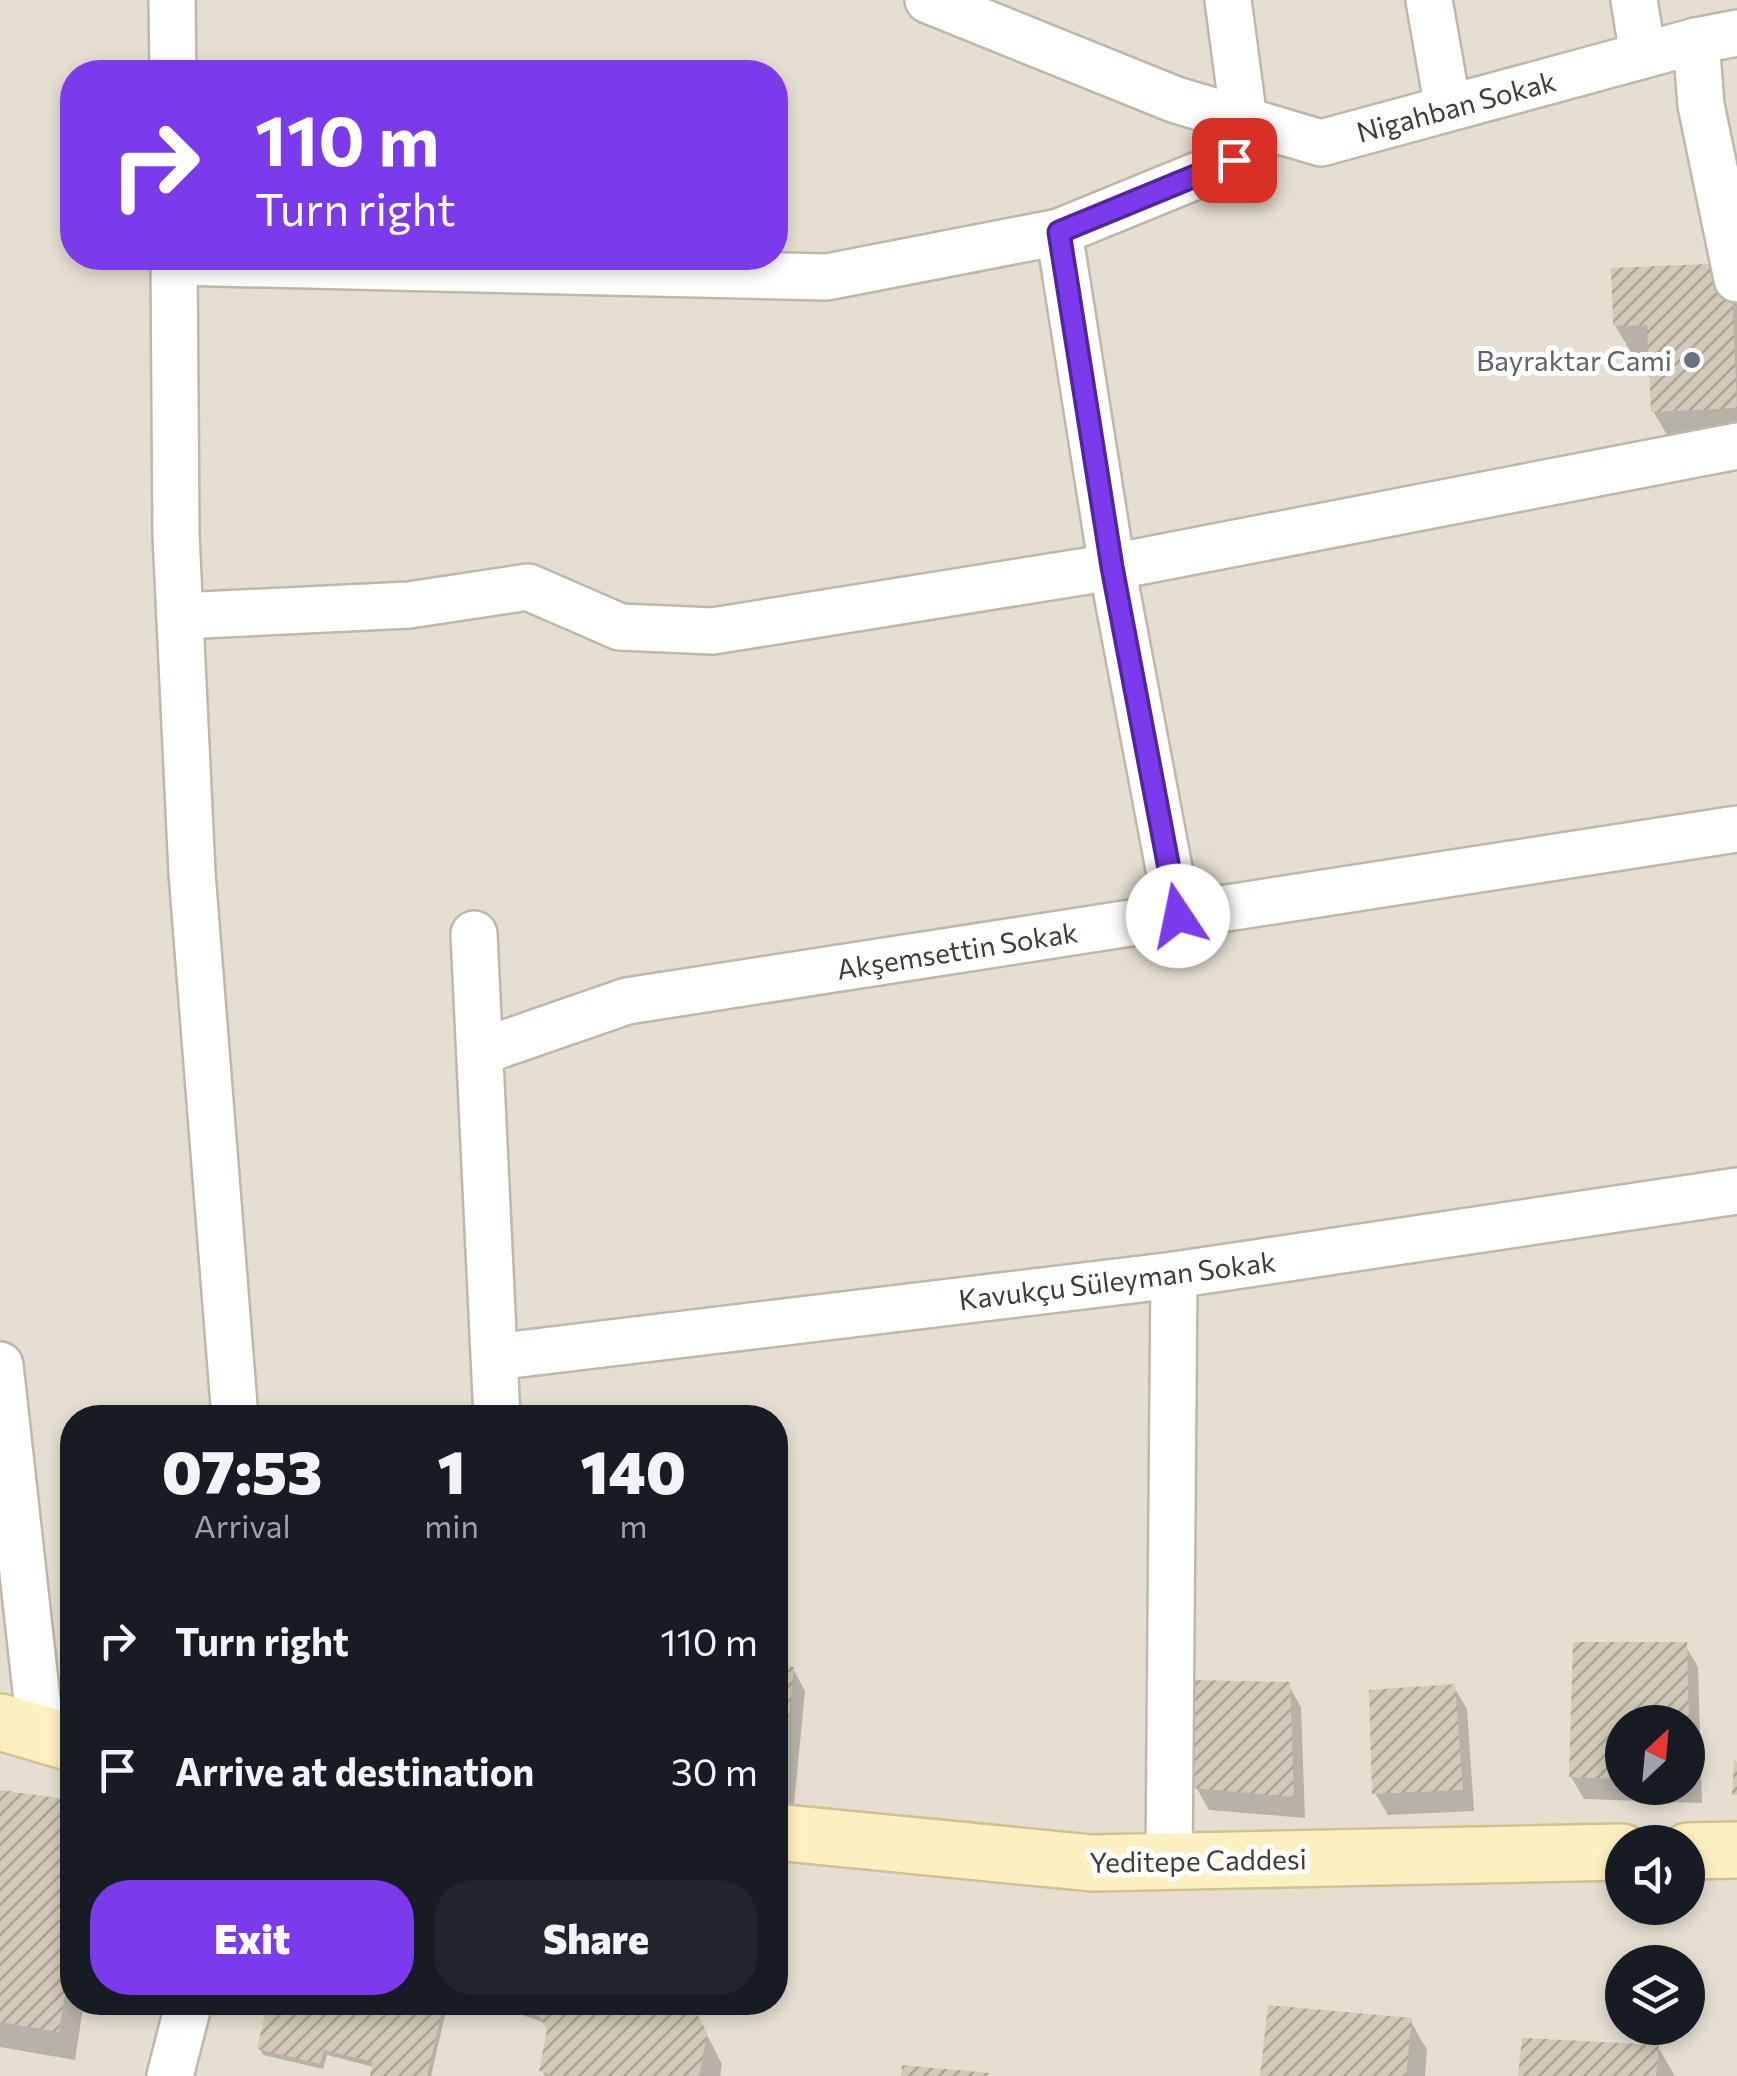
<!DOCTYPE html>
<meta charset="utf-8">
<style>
body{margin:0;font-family:Commissioner,sans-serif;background:#20242c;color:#f1f3f6;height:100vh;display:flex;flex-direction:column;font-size:38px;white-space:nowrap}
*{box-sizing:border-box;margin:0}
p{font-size:32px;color:#9ea1a6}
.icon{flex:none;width:55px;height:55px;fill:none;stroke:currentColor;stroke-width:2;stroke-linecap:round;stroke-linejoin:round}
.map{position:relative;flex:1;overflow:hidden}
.drawer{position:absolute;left:60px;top:1405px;width:728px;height:610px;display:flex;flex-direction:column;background:#171b24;border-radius:40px;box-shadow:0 5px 15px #0003}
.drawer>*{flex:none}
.banner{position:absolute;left:60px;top:60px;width:728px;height:210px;border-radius:40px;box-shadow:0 5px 15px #0003;background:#7c3aed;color:#fff;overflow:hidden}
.needle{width:65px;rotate:26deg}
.tools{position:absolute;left:1605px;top:1705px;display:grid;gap:20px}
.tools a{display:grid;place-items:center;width:100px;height:100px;border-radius:50%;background:#171b24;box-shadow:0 5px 15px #0003;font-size:50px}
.pin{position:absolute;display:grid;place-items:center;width:85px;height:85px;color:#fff;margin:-42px;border-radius:20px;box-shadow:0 5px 15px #0006}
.me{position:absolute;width:110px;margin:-55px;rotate:349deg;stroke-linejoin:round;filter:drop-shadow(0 0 8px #0008)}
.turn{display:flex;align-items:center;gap:35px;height:210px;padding:0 30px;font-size:45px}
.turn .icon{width:130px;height:130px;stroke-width:2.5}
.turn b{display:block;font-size:70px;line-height:85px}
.eta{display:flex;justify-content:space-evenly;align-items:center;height:170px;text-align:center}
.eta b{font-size:60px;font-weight:800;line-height:70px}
.button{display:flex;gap:20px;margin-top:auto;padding:20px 30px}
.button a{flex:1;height:115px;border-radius:40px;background:#7c3aed;color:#fff;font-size:40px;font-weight:800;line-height:115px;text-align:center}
.button a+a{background:#20242c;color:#f1f3f6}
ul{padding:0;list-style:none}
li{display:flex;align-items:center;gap:30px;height:130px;padding:0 30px}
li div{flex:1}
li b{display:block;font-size:38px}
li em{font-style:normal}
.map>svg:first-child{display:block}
.residential{fill:#e5dfd1;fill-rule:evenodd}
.shadow{fill:#0003;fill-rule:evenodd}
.building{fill:url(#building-hatch)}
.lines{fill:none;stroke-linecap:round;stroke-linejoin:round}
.street-casing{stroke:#bfb8a8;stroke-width:50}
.secondary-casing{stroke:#d1c193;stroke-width:60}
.street{stroke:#fff;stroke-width:45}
.secondary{stroke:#fdf0c0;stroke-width:55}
.route-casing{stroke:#51269a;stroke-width:25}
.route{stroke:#7c3aed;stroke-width:18}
.worship-dot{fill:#6b7280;stroke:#fff;stroke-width:4}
.labels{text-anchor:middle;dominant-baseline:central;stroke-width:10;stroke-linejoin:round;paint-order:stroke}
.street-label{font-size:28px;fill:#423d33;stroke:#fff}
.worship-label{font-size:28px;fill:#5b616d;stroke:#fff;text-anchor:end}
</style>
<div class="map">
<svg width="1737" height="2076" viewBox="0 0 1737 2076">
<defs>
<pattern id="building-hatch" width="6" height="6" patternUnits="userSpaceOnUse" patternTransform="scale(2.5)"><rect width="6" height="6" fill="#d2c9b8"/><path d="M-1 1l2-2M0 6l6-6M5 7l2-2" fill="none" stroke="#aca496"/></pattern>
</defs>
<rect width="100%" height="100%" fill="#f1ede2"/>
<path class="residential" d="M0 0H1737V2076H0ZM72 72H775V258H72ZM72 1418H775V2002H72ZM1622 1722H1688V1788H1622ZM1622 1842H1688V1908H1622ZM1622 1962H1688V2028H1622Z"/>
<g class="shadow">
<path d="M1737 279V437L1670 440 1653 411 1651 354H1632L1615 325Z"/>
<path d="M1685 1645 1698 1667 1702 1803 1584 1799 1571 1777ZM1622 1722H1688V1788H1622Z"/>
<path d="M775 1667 793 1669 805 1691 794 1804 775 1802Z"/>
<path d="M1288 1684 1301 1707 1305 1818 1209 1810 1196 1787Z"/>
<path d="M1454 1687 1467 1709 1474 1811 1388 1815 1375 1793Z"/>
<path d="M0 1793 72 1803V2002H84L75 2060 0 2047Z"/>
<path d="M391 2002H448L431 2076H372L374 2067 327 2055 323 2069 263 2055 260 2049 389 2011Z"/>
<path d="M485 2002H690L722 2064 720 2076H545L542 2071 549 2030 545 2023Z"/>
<path d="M1410 2020 1427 2050 1425 2076H1263Z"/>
<path d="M1658 2047 1675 2076H1520Z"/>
</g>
<g class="building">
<path d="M1731 263 1737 408 1651 412 1647 325 1613 326 1611 268Z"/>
<path d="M1573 1642H1687L1689 1722H1622V1779L1569 1777Z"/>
<path d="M775 1664 794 1667 782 1783 775 1782Z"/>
<path d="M1189 1680 1290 1682 1294 1797 1193 1788Z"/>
<path d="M1455 1684 1463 1790 1372 1794 1369 1690Z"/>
<path d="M1734 1761 1737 1762V1795H1732Z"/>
<path d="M0 1790 72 1800V1950L59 2032 0 2022Z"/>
<path d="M268 2002H362L387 2008 389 2002H444L427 2076H370L373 2062 324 2050 320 2064 257 2049Z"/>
<path d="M530 2002H691L707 2033 699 2076H556L539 2071 547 2029Z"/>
<path d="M1268 2005 1412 2018 1406 2076H1260Z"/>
<path d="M1522 2038 1659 2045 1656 2076H1518Z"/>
<path d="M902 2065 989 2073V2076H901Z"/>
</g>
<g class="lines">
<defs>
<g id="street">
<path d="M172 0 173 72"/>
<path d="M928 0 1176 100 1321 143 1696 41 1737 33"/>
<path d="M1429 0 1448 108"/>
<path d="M1634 0 1643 55"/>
<path d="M1696 41 1701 105 1737 279"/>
<path d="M1059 232 1112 567 1178 916"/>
<path d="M174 258 176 535 192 873 235 1418"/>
<path d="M174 262 827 277 1059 232 1235 160 1244 120 1228 0"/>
<path d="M180 616 409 605 528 587 620 627 713 631 1112 567 1737 446"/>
<path d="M474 934 497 1418"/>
<path d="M480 1052 627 1001 1737 829"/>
<path d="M495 1357 1174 1275 1737 1191"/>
<path d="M0 1365 41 1736"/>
<path d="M1169 1862 1174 1275"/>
<path d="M170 2076 189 2002"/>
</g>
<g id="secondary">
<path d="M0 1722 72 1743"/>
<path d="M775 1832 1092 1863 1622 1852"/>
<path d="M1688 1851 1737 1850"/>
</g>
</defs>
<use href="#street" class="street-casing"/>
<use href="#secondary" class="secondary-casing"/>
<use href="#street" class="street"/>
<use href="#secondary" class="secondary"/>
</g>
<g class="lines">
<defs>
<path id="route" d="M1178 916 1112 567 1059 232 1234 160"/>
</defs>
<use href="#route" class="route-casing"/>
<use href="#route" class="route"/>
</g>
<circle class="worship-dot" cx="1692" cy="360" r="10"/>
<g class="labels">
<g class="street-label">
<text transform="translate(1456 106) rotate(-15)">Nigahban Sokak</text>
<text transform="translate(957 950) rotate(-9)">Akşemsettin Sokak</text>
<text transform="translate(1117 1280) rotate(-7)">Kavukçu Süleyman Sokak</text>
<text transform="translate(1198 1860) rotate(-1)">Yeditepe Caddesi</text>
</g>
<g class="worship-label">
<text x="1672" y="360">Bayraktar Cami</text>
</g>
</g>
</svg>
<div class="tools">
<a><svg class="needle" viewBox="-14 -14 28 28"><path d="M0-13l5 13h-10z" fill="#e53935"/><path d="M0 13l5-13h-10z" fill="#9ea1a6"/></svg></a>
<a><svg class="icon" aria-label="sound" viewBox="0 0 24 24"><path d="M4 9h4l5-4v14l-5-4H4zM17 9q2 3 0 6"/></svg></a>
<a><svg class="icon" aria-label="layers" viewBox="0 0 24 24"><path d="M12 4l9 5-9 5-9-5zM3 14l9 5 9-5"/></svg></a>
</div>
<div class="pin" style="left:1234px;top:160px;background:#d93025"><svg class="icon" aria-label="arrive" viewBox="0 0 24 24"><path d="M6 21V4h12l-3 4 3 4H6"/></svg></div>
<svg class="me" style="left:1178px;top:916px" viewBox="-20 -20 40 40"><circle r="19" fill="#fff"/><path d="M0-13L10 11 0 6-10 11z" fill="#7c3aed"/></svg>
<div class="banner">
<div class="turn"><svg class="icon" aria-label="right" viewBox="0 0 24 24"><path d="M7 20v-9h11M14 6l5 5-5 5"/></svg><div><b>110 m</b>Turn right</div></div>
</div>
<section class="drawer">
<div class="eta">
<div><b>07:53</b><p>Arrival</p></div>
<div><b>1</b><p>min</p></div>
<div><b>140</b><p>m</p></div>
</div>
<ul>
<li><svg class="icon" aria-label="right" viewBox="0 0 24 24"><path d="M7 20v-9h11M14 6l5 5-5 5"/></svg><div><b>Turn right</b></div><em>110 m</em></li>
<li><svg class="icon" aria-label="arrive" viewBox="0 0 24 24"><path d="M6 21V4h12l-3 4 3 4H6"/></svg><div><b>Arrive at destination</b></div><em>30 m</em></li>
</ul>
<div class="button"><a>Exit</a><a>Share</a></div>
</section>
</div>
